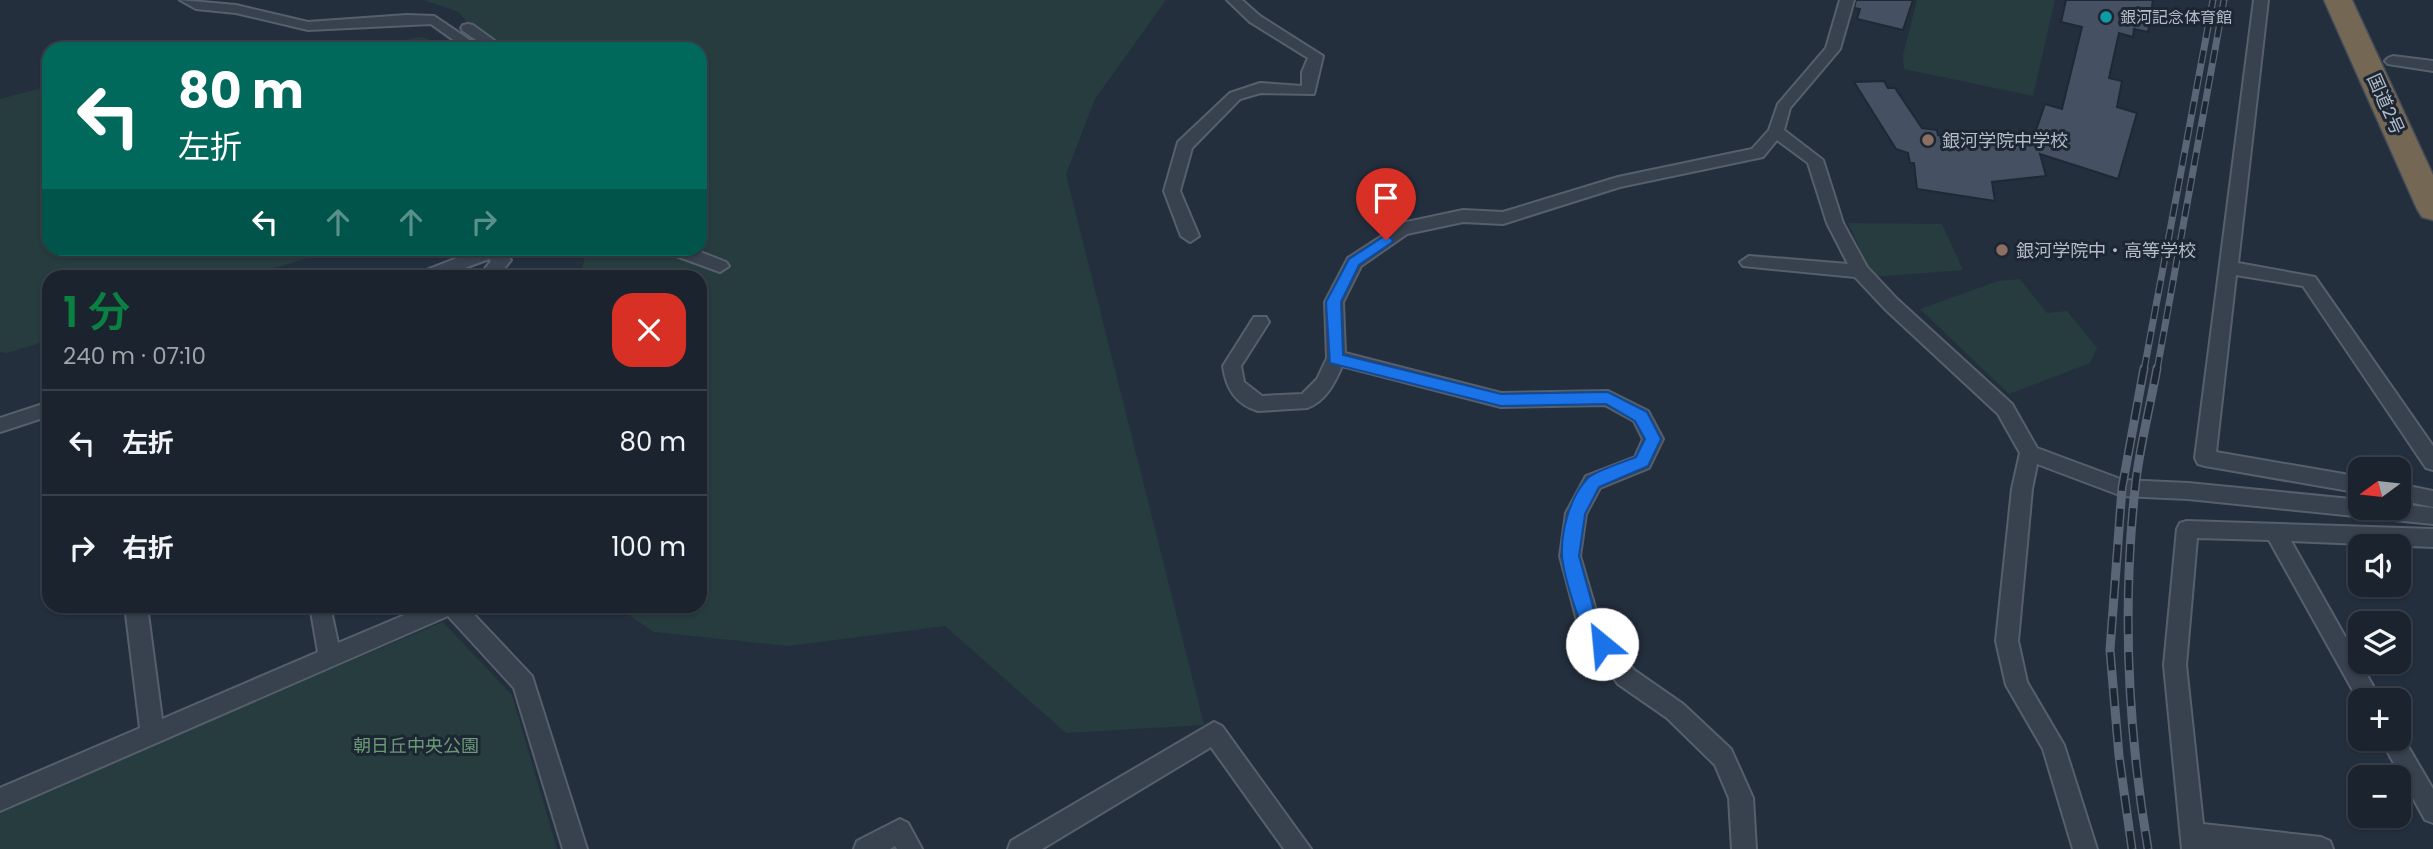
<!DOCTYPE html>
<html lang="ja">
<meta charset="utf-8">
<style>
body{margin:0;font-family:Poppins,"Noto Sans JP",sans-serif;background:#282f3a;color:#f1f3f6;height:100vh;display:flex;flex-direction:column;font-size:26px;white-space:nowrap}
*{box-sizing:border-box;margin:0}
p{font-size:23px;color:#a0a4aa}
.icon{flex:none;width:38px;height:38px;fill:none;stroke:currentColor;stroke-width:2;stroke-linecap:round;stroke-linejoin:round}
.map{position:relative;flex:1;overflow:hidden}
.panel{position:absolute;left:42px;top:270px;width:665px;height:343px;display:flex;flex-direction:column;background:#1b232e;border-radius:21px;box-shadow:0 2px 5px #0004,0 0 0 2px #39404a}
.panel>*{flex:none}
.banner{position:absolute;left:42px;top:42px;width:665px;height:214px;border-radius:21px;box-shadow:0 2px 5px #0004,0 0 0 2px #39404a;background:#00695c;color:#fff;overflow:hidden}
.needle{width:46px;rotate:255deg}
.tools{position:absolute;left:2348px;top:457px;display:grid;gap:14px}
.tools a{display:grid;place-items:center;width:63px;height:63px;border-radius:14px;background:#1b232e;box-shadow:0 2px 5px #0004,0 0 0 2px #39404a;font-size:35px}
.pin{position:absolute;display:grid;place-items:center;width:60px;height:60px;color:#fff;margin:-72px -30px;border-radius:50% 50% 50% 0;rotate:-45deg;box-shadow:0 0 7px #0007}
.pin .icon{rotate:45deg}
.me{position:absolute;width:77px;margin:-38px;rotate:332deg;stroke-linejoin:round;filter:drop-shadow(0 0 5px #0008)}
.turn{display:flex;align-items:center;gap:24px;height:147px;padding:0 21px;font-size:32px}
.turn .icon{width:91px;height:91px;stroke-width:2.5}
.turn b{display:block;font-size:49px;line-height:60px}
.lanes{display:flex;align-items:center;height:66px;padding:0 21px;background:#0003;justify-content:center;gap:35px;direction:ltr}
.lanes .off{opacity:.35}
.round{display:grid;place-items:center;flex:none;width:74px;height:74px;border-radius:21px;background:#282f3a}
.headline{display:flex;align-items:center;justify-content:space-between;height:119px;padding:0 21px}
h1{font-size:42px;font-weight:600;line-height:52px;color:#0b8043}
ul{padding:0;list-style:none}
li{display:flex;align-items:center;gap:21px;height:105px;padding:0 21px;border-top:2px solid #39404a}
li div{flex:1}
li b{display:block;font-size:26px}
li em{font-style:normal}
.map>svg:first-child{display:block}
.green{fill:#263c3f}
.building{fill:#455162;stroke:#1f2835;stroke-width:2}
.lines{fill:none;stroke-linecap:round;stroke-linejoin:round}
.street-casing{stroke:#565f6c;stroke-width:4}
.highway-casing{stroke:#434c59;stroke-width:3}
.street{fill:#38414e;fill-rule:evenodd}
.highway{fill:#746855;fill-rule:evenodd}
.rail-far1-casing{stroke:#5a6575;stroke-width:7}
.rail-casing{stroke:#5a6575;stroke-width:9}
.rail-far1{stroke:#1d2633;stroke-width:4.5;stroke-dasharray:13;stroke-linecap:butt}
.rail{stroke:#1d2633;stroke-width:6;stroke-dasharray:18;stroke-linecap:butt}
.route{fill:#1a73e8;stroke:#114b97;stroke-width:2}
.culture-dot{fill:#0f9aa8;stroke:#1d2633;stroke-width:2.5}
.education-dot{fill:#8d6e63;stroke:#1d2633;stroke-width:2.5}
.labels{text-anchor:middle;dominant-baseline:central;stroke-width:6;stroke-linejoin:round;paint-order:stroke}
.far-poi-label{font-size:16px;fill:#b4bcc9;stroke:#1d2633;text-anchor:start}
.street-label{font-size:18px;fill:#b4bcc9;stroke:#1d2633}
.poi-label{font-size:18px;fill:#b4bcc9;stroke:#1d2633;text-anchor:start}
.park-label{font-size:18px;fill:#6b9a76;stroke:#1d2633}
</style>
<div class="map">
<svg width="2433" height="849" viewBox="0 0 2433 849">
<rect width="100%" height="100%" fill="#242f3e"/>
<g class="green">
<path d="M423 0H1166L1095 99 1066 174 1204 725 1066 733 945 626 788 646 654 632 616 606H700V276H580L587 249 700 248V49H486L459 12Z"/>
<path d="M1917 0H2055L2033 96 1904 69 1903 55Z"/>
<path d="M419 37 429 39 433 49H366Z"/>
<path d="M49 86V248L337 249 249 276H49V340L7 353 0 352V99Z"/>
<path d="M1848 223 1942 224 1963 270 1873 277Z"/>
<path d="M2020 279 2047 313 2067 311 2097 348 2090 363 2009 394 1920 309 1998 281Z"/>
<path d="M443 622 512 695 557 849H0V808Z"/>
</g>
<g class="building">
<path d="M1856 0H1913L1903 30 1857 19 1860 9 1854 8Z"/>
<path d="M2066 0H2153L2148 32 2134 29 2133 37 2119 33 2109 78 2122 81 2117 107 2137 113 2118 179 2040 154 2046 176 1992 182 1995 201 1917 189 1914 163H1910L1908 153 1896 149 1854 82 1884 81 1888 88H1895L1922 128 1937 130 1938 135 1990 143 1989 135 2016 140 2019 131 2034 136 2045 104 2062 109 2082 27 2061 22Z"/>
</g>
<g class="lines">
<defs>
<g id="street">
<path d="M180 0 236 5 308 22 407 15 434 16 483 49H466L431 24 308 30 236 13 196 9Z"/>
<path d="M1227 0H1242L1260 16 1323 56 1314 94 1261 93 1240 99 1192 148 1180 191 1199 236 1190 242 1181 236 1164 191 1178 142 1230 93 1260 83 1302 86V72L1308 58 1250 22Z"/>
<path d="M1840 0H1854L1840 49 1790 108 1784 130 1823 160 1843 223 1867 267 1897 299 2012 404 2037 448 2123 480 2188 483 2361 500V508H2399V504L2433 508V524L2188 499 2122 496 2037 464 2032 489 2018 641 2027 682 2064 745 2097 849H2073L2043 749 2006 685 1996 641 2012 489 2020 453 1998 414 1885 309 1855 277 1743 266 1740 262 1749 256 1848 264 1827 223 1808 163 1777 140 1763 157 1620 187 1503 224 1463 222 1407 234 1361 266 1343 302 1345 353 1501 393 1608 391 1648 411 1663 439 1649 468 1600 488 1586 514 1580 556 1600 624 1634 670 1683 704 1731 749 1753 798 1756 849H1732L1729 798 1715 765 1667 718 1618 684 1579 628 1560 556 1566 513 1586 476 1635 457 1643 439 1634 421 1605 405 1501 407 1342 366C1335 383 1325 402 1307 408L1258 411C1235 404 1226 388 1223 366L1254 317H1266L1269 322 1241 366 1244 382 1262 396 1302 394 1317 379 1327 358 1325 302 1348 258 1402 223 1463 210 1503 212 1618 177 1752 149 1769 130 1778 104 1826 48Z"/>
<path d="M2254 0H2268L2238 263 2315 277 2433 446V470L2426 468 2303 286 2236 275 2216 452 2361 477V493L2205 466 2198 464 2195 458Z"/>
<path d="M468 24 473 25 506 49H489L463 31 461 28 463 25Z"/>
<path d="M2393 56 2433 61V71L2388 64 2385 61 2388 58Z"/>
<path d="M483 248H498L511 260 498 276H479L491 261 489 259 443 276H418L421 272Z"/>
<path d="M663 248H690L726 262 729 266 720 272 665 252Z"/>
<path d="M49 402V416L0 432V418Z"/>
<path d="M2399 484 2433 491V507L2399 500Z"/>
<path d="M2187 521 2433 529V547L2291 541 2381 700H2361V705L2269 540 2197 538 2186 665 2203 824 2321 837 2330 841 2333 849H2182L2164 665 2177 529 2180 523Z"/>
<path d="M125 606H147L162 719 318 652 310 606H330L338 643 426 606H466L532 676 587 849H563L514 688 448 616 0 811V788L140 728Z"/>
<path d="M1214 722 1222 726 1311 849H1284L1211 747 1042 849H1008L1011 841Z"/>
<path d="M2399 731 2433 789V823L2425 820 2380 738H2399Z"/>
<path d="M900 819 908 823 922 849H897L895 846 890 849H854L857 841Z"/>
</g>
<path id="highway" d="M2324 0H2352L2433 175V220L2422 217 2417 209Z"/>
</defs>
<use href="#street" class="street-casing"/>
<use href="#highway" class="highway-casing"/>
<use href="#street" class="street"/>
<use href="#highway" class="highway"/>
<defs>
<g id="rail-far1">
<path d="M2144 370 2213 0"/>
<path d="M2157 370 2224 0"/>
</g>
<g id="rail">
<path d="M2132 849 2119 756 2110 650 2122 488 2144 368"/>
<path d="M2148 849C2128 730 2122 609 2135 489 2139 448 2150 408 2157 368"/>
</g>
</defs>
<use href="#rail-far1" class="rail-far1-casing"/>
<use href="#rail" class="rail-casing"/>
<use href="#rail-far1" class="rail-far1"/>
<use href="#rail" class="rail"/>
</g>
<path class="route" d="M1386 235 1393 240 1391 243 1359 265 1341 302 1343 355 1501 394 1608 392 1647 412 1661 439 1648 466 1599 487 1585 514 1579 556 1598 625 1611 644 1609 650 1602 652C1583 645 1563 575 1562 555 1561 531 1570 497 1587 479 1594 471 1625 462 1636 457L1645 439 1635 421 1606 404 1501 406 1330 363 1326 302 1349 259Z"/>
<circle class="culture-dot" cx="2106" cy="17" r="7"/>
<g class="education-dot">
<circle cx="1928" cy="140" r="7"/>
<circle cx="2002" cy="250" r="7"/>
</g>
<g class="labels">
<g class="far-poi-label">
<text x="2120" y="17">銀河記念体育館</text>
</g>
<g class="street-label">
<text transform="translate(2386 104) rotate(66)">国道2号</text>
</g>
<g class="poi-label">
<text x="1942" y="140">銀河学院中学校</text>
<text x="2016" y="250">銀河学院中・高等学校</text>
</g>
<g class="park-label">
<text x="416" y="745">朝日丘中央公園</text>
</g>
</g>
</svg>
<div class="tools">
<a><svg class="needle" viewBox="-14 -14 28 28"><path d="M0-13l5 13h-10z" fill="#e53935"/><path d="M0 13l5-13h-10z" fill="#a0a4aa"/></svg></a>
<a><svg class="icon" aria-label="sound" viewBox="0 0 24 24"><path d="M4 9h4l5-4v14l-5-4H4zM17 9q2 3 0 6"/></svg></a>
<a><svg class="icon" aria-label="layers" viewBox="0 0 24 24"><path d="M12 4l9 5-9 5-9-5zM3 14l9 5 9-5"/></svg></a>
<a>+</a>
<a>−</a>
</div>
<div class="pin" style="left:1386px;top:240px;background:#d93025"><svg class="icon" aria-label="arrive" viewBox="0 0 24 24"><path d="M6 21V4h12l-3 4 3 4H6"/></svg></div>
<svg class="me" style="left:1602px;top:644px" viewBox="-20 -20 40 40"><circle r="19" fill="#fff"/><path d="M0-13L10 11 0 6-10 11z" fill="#1a73e8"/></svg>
<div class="banner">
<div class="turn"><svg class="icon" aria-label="left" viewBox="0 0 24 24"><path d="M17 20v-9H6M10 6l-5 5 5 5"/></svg><div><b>80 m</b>左折</div></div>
<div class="lanes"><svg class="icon" aria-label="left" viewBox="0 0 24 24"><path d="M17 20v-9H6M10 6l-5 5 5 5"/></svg><svg class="icon off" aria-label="ahead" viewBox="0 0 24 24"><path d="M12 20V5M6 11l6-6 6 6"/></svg><svg class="icon off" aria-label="ahead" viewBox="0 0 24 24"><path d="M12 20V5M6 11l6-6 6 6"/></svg><svg class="icon off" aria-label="right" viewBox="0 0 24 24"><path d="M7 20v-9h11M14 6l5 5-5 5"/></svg></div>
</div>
<section class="panel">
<div class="headline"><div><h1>1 分</h1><p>240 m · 07:10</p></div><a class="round" style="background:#d93025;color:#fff"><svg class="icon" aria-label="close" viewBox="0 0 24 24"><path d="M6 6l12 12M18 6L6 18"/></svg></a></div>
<ul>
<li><svg class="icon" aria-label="left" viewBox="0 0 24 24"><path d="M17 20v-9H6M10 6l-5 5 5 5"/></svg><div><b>左折</b></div><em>80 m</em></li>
<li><svg class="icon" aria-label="right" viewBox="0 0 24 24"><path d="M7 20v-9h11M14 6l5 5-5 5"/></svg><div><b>右折</b></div><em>100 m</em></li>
</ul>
</section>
</div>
